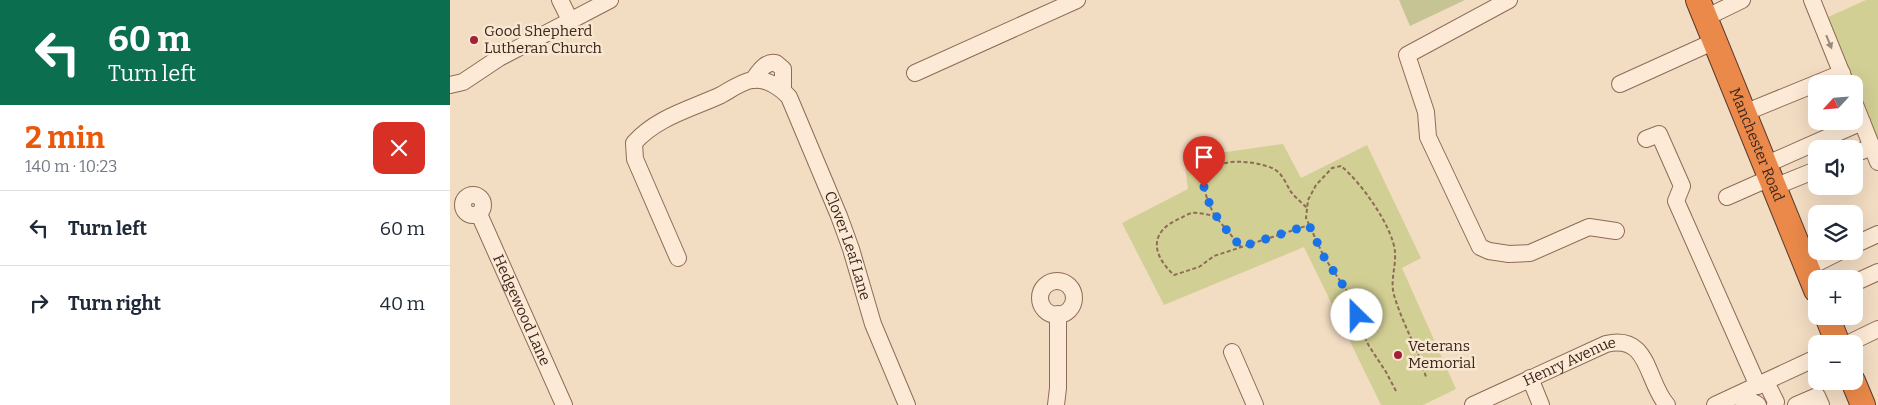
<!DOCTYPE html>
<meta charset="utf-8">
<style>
body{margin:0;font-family:Bitter,serif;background:#f6f6f7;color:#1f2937;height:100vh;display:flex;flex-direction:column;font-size:19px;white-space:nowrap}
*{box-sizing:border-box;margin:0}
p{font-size:16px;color:#747a83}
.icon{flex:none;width:28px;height:28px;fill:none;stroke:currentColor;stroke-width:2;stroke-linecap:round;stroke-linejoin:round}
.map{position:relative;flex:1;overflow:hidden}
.sheet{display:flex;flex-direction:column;background:#fff;width:450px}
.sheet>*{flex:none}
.hud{background:#0b6e4f;color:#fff;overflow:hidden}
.needle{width:32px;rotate:244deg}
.controls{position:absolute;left:1358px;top:75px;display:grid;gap:10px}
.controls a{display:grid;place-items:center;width:55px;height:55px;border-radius:10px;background:#fff;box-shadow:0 5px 20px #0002;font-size:25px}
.pin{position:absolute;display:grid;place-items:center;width:42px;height:42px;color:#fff;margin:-51px -21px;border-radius:50% 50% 50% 0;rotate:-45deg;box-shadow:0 0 5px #0007}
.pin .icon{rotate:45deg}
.me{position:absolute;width:55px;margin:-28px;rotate:337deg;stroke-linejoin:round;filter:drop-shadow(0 0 4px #0008)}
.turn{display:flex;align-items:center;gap:18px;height:105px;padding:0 25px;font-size:22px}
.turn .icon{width:65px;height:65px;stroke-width:2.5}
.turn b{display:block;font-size:35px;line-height:42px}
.round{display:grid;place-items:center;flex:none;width:52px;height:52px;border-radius:10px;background:#f6f6f7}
.head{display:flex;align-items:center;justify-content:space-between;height:85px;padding:0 25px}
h1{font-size:30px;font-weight:700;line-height:38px;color:#ea580c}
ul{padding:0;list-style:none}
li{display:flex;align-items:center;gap:15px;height:75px;padding:0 25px;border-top:1px solid #e0e1e3}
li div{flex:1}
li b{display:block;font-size:19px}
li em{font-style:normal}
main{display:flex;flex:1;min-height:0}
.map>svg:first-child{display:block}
.green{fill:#d2cf94}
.cemetery{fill:#c6c494}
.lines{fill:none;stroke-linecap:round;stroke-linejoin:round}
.minor-casing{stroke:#8e6b57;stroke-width:18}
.highway-casing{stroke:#5b3a2b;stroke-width:26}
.path{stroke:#8e6b57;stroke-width:2;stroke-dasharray:4 2.5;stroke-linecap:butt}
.minor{stroke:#fcead6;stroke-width:16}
.highway{stroke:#ea894a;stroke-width:24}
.oneway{fill:#9c8879}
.route{stroke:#1a73e8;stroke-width:9;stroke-dasharray:0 16.2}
.poi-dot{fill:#a32137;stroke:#f9e7d2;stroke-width:2}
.labels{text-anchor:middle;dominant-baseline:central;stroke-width:5;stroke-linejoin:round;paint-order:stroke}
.poi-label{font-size:15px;fill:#3c271c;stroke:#f9e7d2;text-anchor:start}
.street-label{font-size:15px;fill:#3c271c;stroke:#f9e7d2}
</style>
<main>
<section class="sheet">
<div class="hud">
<div class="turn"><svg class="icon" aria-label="left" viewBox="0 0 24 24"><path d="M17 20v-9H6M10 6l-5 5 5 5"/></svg><div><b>60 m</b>Turn left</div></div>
</div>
<div class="head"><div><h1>2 min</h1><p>140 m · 10:23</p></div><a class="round" style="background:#d93025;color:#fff"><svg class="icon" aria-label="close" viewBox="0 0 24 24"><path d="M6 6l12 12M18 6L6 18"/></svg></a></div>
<ul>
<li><svg class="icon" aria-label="left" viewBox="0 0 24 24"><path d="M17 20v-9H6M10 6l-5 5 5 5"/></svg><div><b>Turn left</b></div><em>60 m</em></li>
<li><svg class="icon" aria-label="right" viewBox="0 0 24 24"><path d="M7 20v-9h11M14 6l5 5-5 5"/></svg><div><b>Turn right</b></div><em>40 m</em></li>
</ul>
</section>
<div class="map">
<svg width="1428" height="405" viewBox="0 0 1428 405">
<rect width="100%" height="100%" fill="#f2dcc2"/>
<g class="green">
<path d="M1416 0H1428V146L1376 18Z"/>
<path d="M833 144 851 178 917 145 971 258 952 268 1006 389 973 405H931L854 247 714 305 672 223 738 189 734 158Z"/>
</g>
<path class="cemetery" d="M949 0H1015L960 26Z"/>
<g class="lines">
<defs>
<g id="minor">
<path d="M110 0 120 20"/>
<path d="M1059 0 957 55 976 112 978 137 1030 247 1039 251 1059 254 1080 253 1139 227 1166 231"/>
<path d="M1362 0 1396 84"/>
<path d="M1255 18 1292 0"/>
<path d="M465 73 627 0"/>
<path d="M303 80C309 72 315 61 326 63L333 69V90"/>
<path d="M1170 84 1265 41"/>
<path d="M0 85 13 82 49 58 160 0"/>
<path d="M1404 102 1428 162"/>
<path d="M1294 113 1392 73"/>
<path d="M1196 139 1209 134 1232 186 1226 201 1308 386"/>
<path d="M1404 154 1422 147"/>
<path d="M1315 165 1412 122"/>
<path d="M1324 187 1366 170"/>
<circle cx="23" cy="205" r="10"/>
<path d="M1277 197 1320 178"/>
<path id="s1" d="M29 214 114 405"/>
<path d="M1404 245 1428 234"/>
<path id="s2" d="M228 258 185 159 184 143C207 117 241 109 271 95 280 90 291 82 302 80 316 78 330 87 339 97L389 216 401 249 423 324 457 405"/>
<path d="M1357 268 1391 251"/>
<circle cx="607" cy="298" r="17"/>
<path d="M1404 283 1428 272"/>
<path d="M1397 344 1428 329"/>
<path d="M782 352 805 405"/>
<path d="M1080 378 1091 405"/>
<path d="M1316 382 1326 402 1325 405"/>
<path d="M1285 396 1305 403 1308 405"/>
<path d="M606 405 608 388V314"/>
<path id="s3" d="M1023 405 1156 344C1200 333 1196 382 1217 405"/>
<path d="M1265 405 1366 358"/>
<path d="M1346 405 1367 396 1371 405"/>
</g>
<g id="highway">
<path id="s4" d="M1248 0 1366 290"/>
<path d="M1377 316 1388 344"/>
<path d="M1403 381 1413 405"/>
</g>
</defs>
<use href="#minor" class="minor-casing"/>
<use href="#highway" class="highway-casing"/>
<g class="path">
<path d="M765 216C752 192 745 167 781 162 795 161 809 163 822 168 832 172 836 184 841 192 846 198 852 203 857 208"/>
<path d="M791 247 765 216C758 215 749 212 742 213 738 214 734 216 731 218 699 231 701 254 724 275L749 267 764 256 859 225"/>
<path d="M946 391 936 372 919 346 911 330 903 300 874 257 856 218 858 200 866 185 882 168 891 166C910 181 944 228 945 253 946 267 940 281 944 295 952 323 968 349 976 377"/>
</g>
<use href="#minor" class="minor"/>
<use href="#highway" class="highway"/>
</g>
<defs><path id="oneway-solid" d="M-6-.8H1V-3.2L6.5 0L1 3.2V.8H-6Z" transform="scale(1.25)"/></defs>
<use class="oneway" href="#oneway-solid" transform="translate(1379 42) rotate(68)"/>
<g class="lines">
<path class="route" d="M754 187C760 213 775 228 791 247L859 225 874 257 903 300 907 315"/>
</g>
<g class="poi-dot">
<circle cx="24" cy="40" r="5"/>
<circle cx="948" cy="355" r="5"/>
</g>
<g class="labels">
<g class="poi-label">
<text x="34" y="31">Good Shepherd<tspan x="34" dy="17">Lutheran Church</tspan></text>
<text x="958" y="346">Veterans<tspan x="958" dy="17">Memorial</tspan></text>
</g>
<g class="street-label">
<text stroke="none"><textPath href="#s4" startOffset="156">Manchester Road</textPath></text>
<text stroke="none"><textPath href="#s2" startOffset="461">Clover Leaf Lane</textPath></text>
<text stroke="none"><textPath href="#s1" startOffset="105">Hedgewood Lane</textPath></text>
<text stroke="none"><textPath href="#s3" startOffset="106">Henry Avenue</textPath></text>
</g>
</g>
</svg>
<div class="controls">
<a><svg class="needle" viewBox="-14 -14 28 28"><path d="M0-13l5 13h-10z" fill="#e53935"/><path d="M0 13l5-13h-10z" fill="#747a83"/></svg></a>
<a><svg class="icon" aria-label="sound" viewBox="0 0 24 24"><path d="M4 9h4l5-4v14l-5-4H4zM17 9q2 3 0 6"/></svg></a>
<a><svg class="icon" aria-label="layers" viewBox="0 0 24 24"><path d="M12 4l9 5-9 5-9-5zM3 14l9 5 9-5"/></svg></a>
<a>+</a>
<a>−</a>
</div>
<div class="pin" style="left:754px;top:187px;background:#d93025"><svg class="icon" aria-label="arrive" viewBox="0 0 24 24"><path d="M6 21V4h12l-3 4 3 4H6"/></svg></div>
<svg class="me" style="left:907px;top:315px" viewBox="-20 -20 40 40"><circle r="19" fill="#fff"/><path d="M0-13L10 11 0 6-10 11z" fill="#1a73e8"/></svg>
</div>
</main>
